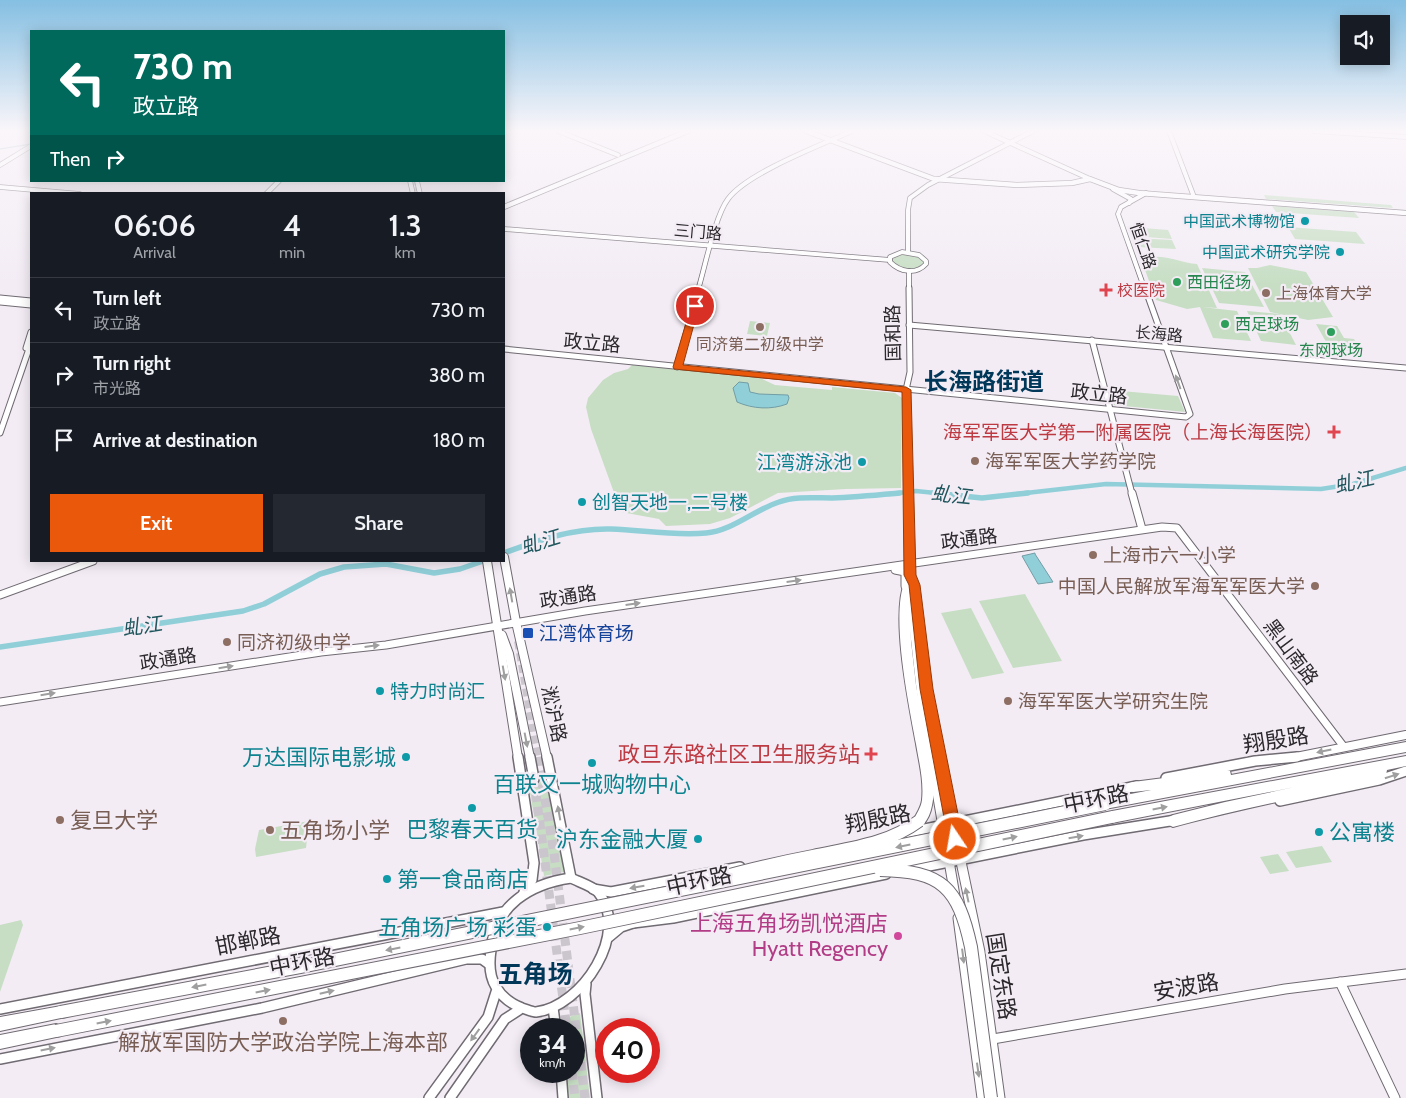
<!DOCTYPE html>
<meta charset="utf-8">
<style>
body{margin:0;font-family:Cabin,"Noto Sans SC",sans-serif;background:#242831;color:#f1f3f6;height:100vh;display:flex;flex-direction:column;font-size:19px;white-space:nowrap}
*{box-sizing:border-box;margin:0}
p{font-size:16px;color:#9ea1a6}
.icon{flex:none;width:28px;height:28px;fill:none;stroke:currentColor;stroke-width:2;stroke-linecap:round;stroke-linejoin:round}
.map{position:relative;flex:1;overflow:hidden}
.panel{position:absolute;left:30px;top:192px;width:475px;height:370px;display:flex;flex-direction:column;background:#171b24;border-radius:0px;box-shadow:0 2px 12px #0003}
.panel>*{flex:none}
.hud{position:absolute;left:30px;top:30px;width:475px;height:152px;border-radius:0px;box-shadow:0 2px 12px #0003;background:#00695c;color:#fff;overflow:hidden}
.tools{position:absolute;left:1340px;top:15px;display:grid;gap:10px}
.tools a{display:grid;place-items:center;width:50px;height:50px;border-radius:0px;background:#171b24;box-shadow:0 2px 12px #0003;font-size:25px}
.speed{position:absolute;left:520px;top:1018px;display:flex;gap:10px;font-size:25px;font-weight:700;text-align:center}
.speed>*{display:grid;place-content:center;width:65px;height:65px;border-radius:50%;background:#171b24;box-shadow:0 2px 12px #0003;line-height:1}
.speed small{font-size:12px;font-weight:400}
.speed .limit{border:8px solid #d22;background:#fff;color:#111}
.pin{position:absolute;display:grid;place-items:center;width:42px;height:42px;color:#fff;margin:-21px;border:2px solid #fff;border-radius:50%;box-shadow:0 1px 5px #0007}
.me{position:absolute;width:55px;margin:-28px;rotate:348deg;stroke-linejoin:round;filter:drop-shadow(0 0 4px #0008)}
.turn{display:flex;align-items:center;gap:18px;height:105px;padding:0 20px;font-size:22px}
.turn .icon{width:65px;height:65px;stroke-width:2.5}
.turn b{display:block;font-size:35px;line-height:42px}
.then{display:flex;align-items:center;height:48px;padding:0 20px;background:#0003;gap:10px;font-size:19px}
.eta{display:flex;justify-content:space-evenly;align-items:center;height:85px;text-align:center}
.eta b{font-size:30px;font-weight:600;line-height:35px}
.action{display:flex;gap:10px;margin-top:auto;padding:10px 20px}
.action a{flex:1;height:58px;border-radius:0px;background:#ea580c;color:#fff;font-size:20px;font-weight:600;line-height:58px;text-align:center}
.action a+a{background:#242831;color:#f1f3f6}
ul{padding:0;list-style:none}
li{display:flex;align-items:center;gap:15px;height:65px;padding:0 20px;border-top:1px solid #363941}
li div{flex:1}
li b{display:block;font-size:19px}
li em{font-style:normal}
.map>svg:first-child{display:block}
.green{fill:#c7dec4}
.water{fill:#90cfd8;stroke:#729da5}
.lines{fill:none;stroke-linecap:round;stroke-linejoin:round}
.stream{stroke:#729da5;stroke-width:1}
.canal-far1{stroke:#90cfd8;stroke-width:4.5}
.canal{stroke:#90cfd8;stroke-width:5.5}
.secondary-tunnel{stroke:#cbc5cd;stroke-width:4;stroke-dasharray:4 2;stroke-linecap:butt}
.primary-tunnel-far1{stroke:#cbc5cd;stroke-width:8;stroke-dasharray:8 4;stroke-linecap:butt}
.primary-tunnel{stroke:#cbc5cd;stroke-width:9;stroke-dasharray:9 5;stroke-linecap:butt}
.secondary-far3-casing{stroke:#706a72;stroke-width:5.5}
.secondary-far2-casing{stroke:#706a72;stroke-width:7}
.secondary-far1-casing{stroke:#706a72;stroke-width:9}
.secondary-casing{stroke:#706a72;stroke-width:11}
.primary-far2-casing{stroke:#706a72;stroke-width:6}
.primary-far1-casing{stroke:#706a72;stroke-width:10}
.primary-casing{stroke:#706a72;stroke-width:12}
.highway-casing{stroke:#706a72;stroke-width:2}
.secondary-far3{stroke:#fff;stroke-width:4}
.secondary-far2{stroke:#fff;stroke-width:5}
.secondary-far1{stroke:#fff;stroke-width:7}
.secondary{stroke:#fff;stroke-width:9}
.primary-far2{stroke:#fff;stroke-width:4.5}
.primary-far1{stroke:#fff;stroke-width:8}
.primary{stroke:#fff;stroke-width:9}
.highway{fill:#fff;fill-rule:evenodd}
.highway-bridge-casing{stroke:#706a72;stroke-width:14;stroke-linecap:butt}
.highway-bridge{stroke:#fff;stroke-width:12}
.oneway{fill:#a09fa0}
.route{fill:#ea580c;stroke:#983908}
.culture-dot{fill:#0f9aa8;stroke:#f3ecf5;stroke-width:2}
.leisure-dot{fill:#2e9e5b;stroke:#f3ecf5;stroke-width:2}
.health-dot{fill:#e0444e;stroke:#f3ecf5;stroke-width:2}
.education-dot{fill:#8d6e63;stroke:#f3ecf5;stroke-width:2}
.transit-dot{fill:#1a4fb4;stroke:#f3ecf5;stroke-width:2}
.hotel-dot{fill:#d1479c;stroke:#f3ecf5;stroke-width:2}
.labels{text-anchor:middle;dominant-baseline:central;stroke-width:4.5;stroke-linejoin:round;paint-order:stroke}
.far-culture-label{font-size:16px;fill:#0d838f;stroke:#f3ecf5;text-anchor:end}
.far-street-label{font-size:16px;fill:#2c292d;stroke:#f3ecf5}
.far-leisure-label{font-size:16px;fill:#27864d;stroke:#f3ecf5;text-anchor:start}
.far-health-label{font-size:16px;fill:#be3a42;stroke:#f3ecf5;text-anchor:start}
.far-education-label{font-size:16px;fill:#785e54;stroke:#f3ecf5;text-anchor:start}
.street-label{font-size:19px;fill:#2c292d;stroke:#f3ecf5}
.health-label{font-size:19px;fill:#be3a42;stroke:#f3ecf5;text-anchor:end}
.education-label{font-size:19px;fill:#785e54;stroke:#f3ecf5;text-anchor:start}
.culture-label{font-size:19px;fill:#0d838f;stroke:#f3ecf5;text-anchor:start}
.transit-label{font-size:19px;fill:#164399;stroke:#f3ecf5;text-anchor:start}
.water-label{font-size:20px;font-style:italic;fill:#20565d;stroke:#f3ecf5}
.near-street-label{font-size:22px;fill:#2c292d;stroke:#f3ecf5}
.near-health-label{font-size:22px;fill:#be3a42;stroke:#f3ecf5;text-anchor:end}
.near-culture-label{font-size:22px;fill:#0d838f;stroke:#f3ecf5;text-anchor:end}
.near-education-label{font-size:22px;fill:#785e54;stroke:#f3ecf5;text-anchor:start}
.near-hotel-label{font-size:22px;fill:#b23c85;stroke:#f3ecf5;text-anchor:end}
.district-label{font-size:24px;font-weight:bold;fill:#013759;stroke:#f3ecf5}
.near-quarter-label{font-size:25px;font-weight:bold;fill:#013759;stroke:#f3ecf5}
</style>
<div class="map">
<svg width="1406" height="1098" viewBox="0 0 1406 1098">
<rect width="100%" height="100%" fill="#f3ecf5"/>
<g class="green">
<path d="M1264 195 1391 205 1393 208 1266 199Z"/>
<path d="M1272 206 1354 212 1359 218 1276 212Z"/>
<path d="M1131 227 1168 230 1172 239 1134 236Z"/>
<path d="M1288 227 1356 232 1365 244 1295 239Z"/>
<path d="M1135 238 1172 240 1176 249 1138 247Z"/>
<path d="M899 253 918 256 923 261V264C912 272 903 270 892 262V260Z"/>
<path d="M1150 257C1168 255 1181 263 1197 264L1217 308 1202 307 1237 311 1251 341 1213 338 1200 307 1187 309 1156 300 1141 259Z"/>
<path d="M1270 265 1306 272 1333 317 1308 320 1270 312 1248 268H1257Z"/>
<path d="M1202 268 1245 272 1264 307 1219 303Z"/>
<path d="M1247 311 1280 314 1296 345 1261 341Z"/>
<path d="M750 321 770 323 767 336 747 334Z"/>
<path d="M1316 324 1337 326 1344 338 1354 339 1362 352 1330 349Z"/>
<path d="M632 365 758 377 775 385 832 390V387L895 393 902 398 901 488 846 489 778 493 730 518 710 524 666 526 659 519 621 512 591 429 586 407 588 398 603 380 614 373 628 369Z"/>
<path d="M1110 390 1178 396 1185 412 1114 405Z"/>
<path d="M1025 594 1062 661 1013 668 979 601Z"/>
<path d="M971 608 1004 673 972 679 941 613Z"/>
<path d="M546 775 564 872 544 876 528 780Z"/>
<path d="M309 821 306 848 256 857 255 849 259 830Z"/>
<path d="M1322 846 1332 862 1296 868 1286 852Z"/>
<path d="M1278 854 1289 871 1270 874 1260 857Z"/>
<path d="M21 920 23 925 0 992V925Z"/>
<path d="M580 1013 590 1098H568L566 1071H574V1029H562L561 1020Z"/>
</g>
<g class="water">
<path d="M739 382 748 383 750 392 759 394 788 395 789 398 787 404C771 410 753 409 737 402L733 388Z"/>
<path d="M1035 553V554L1053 582 1038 584 1022 556Z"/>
</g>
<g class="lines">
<path class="stream" d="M0 149 31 144"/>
<g class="canal-far1">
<path d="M889 494 916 491 945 494"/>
<path d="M1017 494 1106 484 1321 489 1353 484 1406 468"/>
</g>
<g class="canal">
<path d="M933 493 982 498 1028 493"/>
<path d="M504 553C539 540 573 528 611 529 642 530 674 536 706 533 732 531 754 510 779 502 795 496 815 498 832 498 855 497 877 495 900 493"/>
<path d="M0 647 243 611 264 604 320 574 344 567 386 564 434 573 460 569 483 561"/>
</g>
<path class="secondary-tunnel" d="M415 181 418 194"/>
<path class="primary-tunnel-far1" d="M518 641 538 758"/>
<g class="primary-tunnel">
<path d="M538 757 554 853 585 1098"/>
<path d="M534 779 567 1029"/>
<path d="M572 1071 575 1098"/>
</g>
<defs>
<g id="secondary-far3">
<path d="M558 131 618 155"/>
<path d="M984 131 1090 179"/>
<path d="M1169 131 1194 197"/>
<path d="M1314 131 1406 137"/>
<path d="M0 165 31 146"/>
<path d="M410 181 413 194"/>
<path d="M417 181 420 194"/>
<path d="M0 187 80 194"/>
<path d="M1113 189 1131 199 1129 203"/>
<path d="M266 194 279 181"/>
<path d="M504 229 890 260"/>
<path d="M902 252 919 255 926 261V264C916 275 900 272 890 262V257Z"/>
<path d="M908 252V210L910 198 928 185 1033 131"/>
<path d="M909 271V290"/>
<path d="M698 290C705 267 715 216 728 199 747 173 821 145 852 131"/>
<path d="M1145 290 1118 214 1121 207 1146 193"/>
</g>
<g id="secondary-far2">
<path d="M0 298 31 301"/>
<path d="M0 302 31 305"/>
<path d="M909 325 1406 368"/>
<path d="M1092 340 1132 494"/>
<path d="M26 348 31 332"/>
<path d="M504 349 1186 417 1190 414 1145 288"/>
<path d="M677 367 699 288"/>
<path d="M0 433 31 343"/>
<path d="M908 494 906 390 910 372 909 288"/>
</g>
<g id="secondary-far1">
<path d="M1132 493 1142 529"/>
<path d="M895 570 905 572V586"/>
<path d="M910 576 914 585 926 689 939 758"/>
<path d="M908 587 910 564 908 493"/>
<path d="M0 595 93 561"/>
<path d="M910 599 922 706 931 758"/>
<path d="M0 702 321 652 386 645 585 611 1162 527 1177 528 1344 747"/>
</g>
<g id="secondary">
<path d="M931 757 955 896"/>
<path d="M939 757 980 952 1000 1098"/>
<path d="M958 918 982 1098"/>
<path d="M1340 982 1395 1098"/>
<path d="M987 1040 1285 989 1406 974"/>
</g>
<g id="primary-far2">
<path d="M806 131 934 179 1017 185 1072 183 1090 179 1119 190 1139 193 1406 213"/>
<path d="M504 207 688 131"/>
</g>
<g id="primary-far1">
<path d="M504 557 516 622 547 758"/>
<path d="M487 561 518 758"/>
<path d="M502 635 509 654 530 758"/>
<path d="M1291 758 1406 735"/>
</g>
<g id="primary">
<path d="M518 757 534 863 532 880 524 892"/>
<path d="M530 757 534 779"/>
<path d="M547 757 571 878"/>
<path d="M1166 778 1255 761 1297 757"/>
<path d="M1280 801 1379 780 1406 771"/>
<path d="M905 833 1137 786"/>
<path d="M909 870 1083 835 1176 820"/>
<path d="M571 878C579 882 592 886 598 892 631 932 582 1007 536 1012 532 1012 526 1009 522 1008 511 1004 502 997 496 987 489 976 489 963 491 950 495 905 530 884 571 878Z"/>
<path d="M593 889 611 892 740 867"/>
<path d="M633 923 673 918 886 874"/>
<path d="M609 937 621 927 636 922"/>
<path d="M586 984 585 994 597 1098"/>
<path d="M553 1008 556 1029"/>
<path d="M0 1009 503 912"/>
<path d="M0 1059 262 1008 466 959H482L489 964"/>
<path d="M561 1071 563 1098"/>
<path d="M429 1098 488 1017 496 992"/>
<path d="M450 1098 505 1019 519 1010"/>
</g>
<g id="highway">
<path d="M908 580 911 581 913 584 910 601 911 641 916 685 931 770 934 790C933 802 931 822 919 827L915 825 913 821C916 814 921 808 922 800 924 781 919 762 916 744 909 706 890 615 905 581Z"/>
<path d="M1406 742V752L1105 809 1101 808 1099 804 1101 800 1105 799 1151 790 1133 792 1129 791 1128 787 1129 783 1133 782 1226 770 1230 771 1231 775Z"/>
<path d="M1406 756V766L1387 770 1386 775 1382 776C1313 796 1242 808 1173 827L1169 825 1167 821 1169 817 1173 815 1225 802 1295 787 1112 823 1108 821 1106 817 1108 813 1112 811Z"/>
<path d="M61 1006 66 1007 67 1012 66 1017 61 1018 0 1031V1017Z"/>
<path d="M56 1024 61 1026 63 1031 61 1036 0 1049V1035Z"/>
</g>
</defs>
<use href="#secondary-far3" class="secondary-far3-casing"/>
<use href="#secondary-far2" class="secondary-far2-casing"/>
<use href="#secondary-far1" class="secondary-far1-casing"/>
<use href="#secondary" class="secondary-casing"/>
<use href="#primary-far2" class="primary-far2-casing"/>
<use href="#primary-far1" class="primary-far1-casing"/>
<use href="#primary" class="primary-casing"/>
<use href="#highway" class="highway-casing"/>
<use href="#secondary-far3" class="secondary-far3"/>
<use href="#secondary-far2" class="secondary-far2"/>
<use href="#secondary-far1" class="secondary-far1"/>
<use href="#secondary" class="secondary"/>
<use href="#primary-far2" class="primary-far2"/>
<use href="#primary-far1" class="primary-far1"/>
<use href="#primary" class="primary"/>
<use href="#highway" class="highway"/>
<defs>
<g id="highway-bridge">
<path d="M880 870C942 871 958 887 971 947L991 1098"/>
<path d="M719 878C750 869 782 862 813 856 850 848 888 844 919 821"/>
<path d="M61 1012 300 967 1105 804"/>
<path d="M56 1031 580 928 1112 817"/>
</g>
</defs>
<use href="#highway-bridge" class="highway-bridge-casing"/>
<use href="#highway-bridge" class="highway-bridge"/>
</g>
<defs><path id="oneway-solid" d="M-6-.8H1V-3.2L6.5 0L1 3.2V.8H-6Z" transform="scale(1.25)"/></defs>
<g class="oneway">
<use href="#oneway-solid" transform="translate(1178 382) rotate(-110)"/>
<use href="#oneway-solid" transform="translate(794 581) rotate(-8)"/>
<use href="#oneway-solid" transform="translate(511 595) rotate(-100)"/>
<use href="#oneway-solid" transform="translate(633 604) rotate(-8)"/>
<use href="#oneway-solid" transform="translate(372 646) rotate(-7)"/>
<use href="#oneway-solid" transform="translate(226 667) rotate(-9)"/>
<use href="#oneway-solid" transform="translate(504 673) rotate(80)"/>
<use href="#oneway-solid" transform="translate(48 694) rotate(-9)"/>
<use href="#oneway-solid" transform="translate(526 740) rotate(79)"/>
<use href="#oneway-solid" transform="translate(1324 751) rotate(168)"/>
<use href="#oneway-solid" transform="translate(1392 776) rotate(-18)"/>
<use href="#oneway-solid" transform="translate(1160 808) rotate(-11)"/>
<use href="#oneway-solid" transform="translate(559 813) rotate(-100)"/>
<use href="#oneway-solid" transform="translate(1076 837) rotate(-10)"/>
<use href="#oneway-solid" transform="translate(1010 838) rotate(-12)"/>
<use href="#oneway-solid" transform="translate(903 846) rotate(168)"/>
<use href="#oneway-solid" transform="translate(637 887) rotate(170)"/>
<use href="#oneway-solid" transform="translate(967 895) rotate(-102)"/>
<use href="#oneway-solid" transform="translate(577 928) rotate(-11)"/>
<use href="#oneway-solid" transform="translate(393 949) rotate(169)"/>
<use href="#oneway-solid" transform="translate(963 956) rotate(83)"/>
<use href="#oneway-solid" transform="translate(199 986) rotate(169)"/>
<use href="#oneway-solid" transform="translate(263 991) rotate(-11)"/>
<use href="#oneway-solid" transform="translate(327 992) rotate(-13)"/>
<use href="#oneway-solid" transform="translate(104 1022) rotate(-11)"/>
<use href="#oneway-solid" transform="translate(475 1035) rotate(126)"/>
<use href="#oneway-solid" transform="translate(48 1049) rotate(-11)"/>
<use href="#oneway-solid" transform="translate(978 1070) rotate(82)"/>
</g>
<linearGradient id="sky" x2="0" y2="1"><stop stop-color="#85bfe2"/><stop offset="0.46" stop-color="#faf6fa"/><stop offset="1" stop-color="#faf6fa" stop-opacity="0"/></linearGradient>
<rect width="1406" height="284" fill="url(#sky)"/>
<path class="route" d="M695 303 699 306 683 365 906 387 911 390 916 575 920 585 933 689 963 839 960 844 955 846 950 844 948 839 920 689 909 585 904 575 902 392 674 369 673 367 691 306Z"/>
<g class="culture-dot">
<circle cx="1305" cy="221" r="5"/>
<circle cx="1340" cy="252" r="5"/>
<circle cx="862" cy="462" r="5"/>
<circle cx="582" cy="502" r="5"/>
<circle cx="380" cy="691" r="5"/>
<circle cx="406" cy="757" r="5"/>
<circle cx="592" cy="763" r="5"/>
<circle cx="472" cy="808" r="5"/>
<circle cx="1319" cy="832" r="5"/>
<circle cx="698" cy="839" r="5"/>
<circle cx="387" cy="879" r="5"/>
<circle cx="547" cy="927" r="5"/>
</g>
<g class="leisure-dot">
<circle cx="1177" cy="282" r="5"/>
<circle cx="1225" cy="324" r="5"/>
<circle cx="1331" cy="332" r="5"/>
</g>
<g class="health-dot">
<path d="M1103.5 282.5h5v5h5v5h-5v5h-5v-5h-5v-5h5z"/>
<path d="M1331.5 424.5h5v5h5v5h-5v5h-5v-5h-5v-5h5z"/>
<path d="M868.5 746.5h5v5h5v5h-5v5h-5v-5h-5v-5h5z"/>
</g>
<g class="education-dot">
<circle cx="1266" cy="293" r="5"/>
<circle cx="760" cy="327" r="5"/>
<circle cx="975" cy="461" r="5"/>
<circle cx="1093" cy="555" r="5"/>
<circle cx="1315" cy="586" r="5"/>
<circle cx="227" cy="642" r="5"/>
<circle cx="1008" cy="701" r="5"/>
<circle cx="60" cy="820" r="5"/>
<circle cx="270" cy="830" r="5"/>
<circle cx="283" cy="1021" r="5"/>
</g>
<rect class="transit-dot" x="522" y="627" width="12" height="12" rx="2.5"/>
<circle class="hotel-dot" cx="898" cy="936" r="5"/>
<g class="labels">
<g class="far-culture-label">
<text x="1295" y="221">中国武术博物馆</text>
<text x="1330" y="252">中国武术研究学院</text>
</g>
<g class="far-street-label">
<text transform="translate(698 232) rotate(5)">三门路</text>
<text transform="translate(1143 246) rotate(71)">恒仁路</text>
<text transform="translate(1159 334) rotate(5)">长海路</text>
</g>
<g class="far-leisure-label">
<text x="1187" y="282">西田径场</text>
<text x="1235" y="324">西足球场</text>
<text x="1331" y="350" text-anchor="middle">东网球场</text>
</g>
<g class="far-health-label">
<text x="1117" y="290">校医院</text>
</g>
<g class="far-education-label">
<text x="1276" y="293">上海体育大学</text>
<text x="760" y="344" text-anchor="middle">同济第二初级中学</text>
</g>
<g class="street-label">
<text transform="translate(893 333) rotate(-91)">国和路</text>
<text transform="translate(592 343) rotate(5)">政立路</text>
<text transform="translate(1099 394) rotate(6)">政立路</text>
<text transform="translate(969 539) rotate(-7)">政通路</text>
<text transform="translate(568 597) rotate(-9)">政通路</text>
<text transform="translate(1291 652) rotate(53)">黑山南路</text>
<text transform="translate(168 659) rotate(-9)">政通路</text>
<text transform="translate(554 714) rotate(78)">淞沪路</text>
</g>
<g class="health-label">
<text x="1323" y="432">海军军医大学第一附属医院（上海长海医院）</text>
</g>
<g class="education-label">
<text x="985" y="461">海军军医大学药学院</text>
<text x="1103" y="555">上海市六一小学</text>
<text x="1305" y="586" text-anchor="end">中国人民解放军海军军医大学</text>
<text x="237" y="642">同济初级中学</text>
<text x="1018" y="701">海军军医大学研究生院</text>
</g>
<g class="culture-label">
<text x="852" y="462" text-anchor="end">江湾游泳池</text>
<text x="592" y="502">创智天地一,二号楼</text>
<text x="390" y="691">特力时尚汇</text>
</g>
<g class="transit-label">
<text x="539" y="633">江湾体育场</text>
</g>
<g class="water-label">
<text transform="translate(1354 482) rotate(-13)">虬江</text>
<text transform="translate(951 495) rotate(6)">虬江</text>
<text transform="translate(540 542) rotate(-17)">虬江</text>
<text transform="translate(142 626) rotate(-8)">虬江</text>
</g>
<g class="near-street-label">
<text transform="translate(1276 740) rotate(-9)">翔殷路</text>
<text transform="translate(1096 799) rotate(-11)">中环路</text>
<text transform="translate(878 819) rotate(-11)">翔殷路</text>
<text transform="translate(699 881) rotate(-12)">中环路</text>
<text transform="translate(248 941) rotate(-11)">邯郸路</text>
<text transform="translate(302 962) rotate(-11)">中环路</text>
<text transform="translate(1001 976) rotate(81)">国定东路</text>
<text transform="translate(1186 987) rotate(-10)">安波路</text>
</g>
<g class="near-health-label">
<text x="860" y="754">政旦东路社区卫生服务站</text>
</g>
<g class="near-culture-label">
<text x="396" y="757">万达国际电影城</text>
<text x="592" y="784" text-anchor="middle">百联又一城购物中心</text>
<text x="472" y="829" text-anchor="middle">巴黎春天百货</text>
<text x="1329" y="832" text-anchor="start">公寓楼</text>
<text x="688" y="839">沪东金融大厦</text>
<text x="397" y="879" text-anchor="start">第一食品商店</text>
<text x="537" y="927">五角场广场 彩蛋</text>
</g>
<g class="near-education-label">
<text x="70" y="820">复旦大学</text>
<text x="280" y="830">五角场小学</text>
<text x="283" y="1042" text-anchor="middle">解放军国防大学政治学院上海本部</text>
</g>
<g class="near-hotel-label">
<text x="888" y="923">上海五角场凯悦酒店<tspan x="888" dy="25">Hyatt Regency</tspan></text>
</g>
<g class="district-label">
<text x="984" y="381">长海路街道</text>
</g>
<g class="near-quarter-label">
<text x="535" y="974">五角场</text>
</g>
</g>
</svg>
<div class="tools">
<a><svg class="icon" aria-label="sound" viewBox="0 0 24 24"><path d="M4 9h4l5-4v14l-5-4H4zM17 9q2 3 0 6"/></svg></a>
</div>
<div class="speed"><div>34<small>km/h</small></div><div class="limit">40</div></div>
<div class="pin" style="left:695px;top:306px;background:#d93025"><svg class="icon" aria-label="arrive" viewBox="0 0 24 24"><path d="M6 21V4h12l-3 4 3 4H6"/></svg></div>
<svg class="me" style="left:955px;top:839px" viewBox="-20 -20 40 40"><circle r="17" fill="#ea580c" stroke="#fff" stroke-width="3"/><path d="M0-11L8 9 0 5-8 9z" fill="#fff"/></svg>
<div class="hud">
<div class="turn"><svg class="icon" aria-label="left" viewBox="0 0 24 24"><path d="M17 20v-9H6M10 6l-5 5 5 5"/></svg><div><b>730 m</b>政立路</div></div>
<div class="then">Then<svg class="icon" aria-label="right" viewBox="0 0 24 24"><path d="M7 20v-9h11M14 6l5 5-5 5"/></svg></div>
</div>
<section class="panel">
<div class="eta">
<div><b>06:06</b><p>Arrival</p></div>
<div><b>4</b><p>min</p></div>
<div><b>1.3</b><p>km</p></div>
</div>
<ul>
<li><svg class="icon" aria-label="left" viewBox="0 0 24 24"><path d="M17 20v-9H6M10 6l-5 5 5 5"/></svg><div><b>Turn left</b><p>政立路</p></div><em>730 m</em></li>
<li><svg class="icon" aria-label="right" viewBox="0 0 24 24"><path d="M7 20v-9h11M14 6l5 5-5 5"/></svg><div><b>Turn right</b><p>市光路</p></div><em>380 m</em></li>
<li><svg class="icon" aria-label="arrive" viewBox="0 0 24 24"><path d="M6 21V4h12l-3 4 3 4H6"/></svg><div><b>Arrive at destination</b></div><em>180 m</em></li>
</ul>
<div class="action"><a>Exit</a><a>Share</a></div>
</section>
</div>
